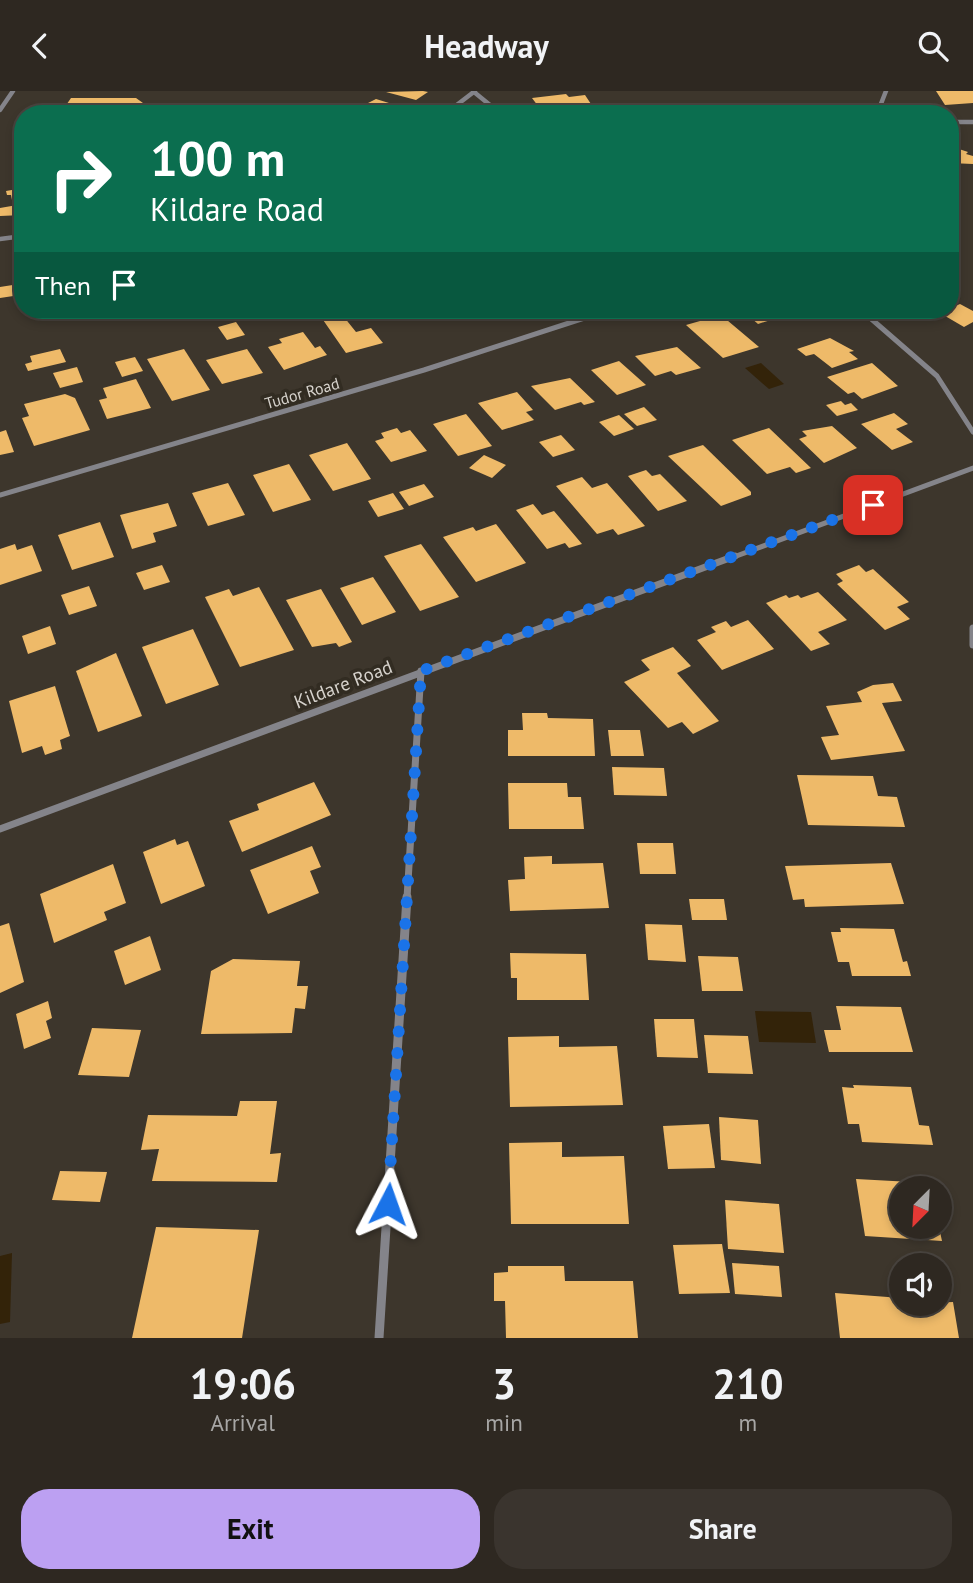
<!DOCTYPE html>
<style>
body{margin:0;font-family:"PT Sans",sans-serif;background:#3a342e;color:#f1f3f6;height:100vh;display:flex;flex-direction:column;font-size:26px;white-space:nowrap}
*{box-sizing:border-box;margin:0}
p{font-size:23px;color:#a7a6a5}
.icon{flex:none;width:38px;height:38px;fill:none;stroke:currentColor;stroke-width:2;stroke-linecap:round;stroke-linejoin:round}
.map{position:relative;height:1247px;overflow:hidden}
.drawer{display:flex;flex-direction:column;background:#2e2821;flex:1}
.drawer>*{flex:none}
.guide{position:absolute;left:14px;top:14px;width:945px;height:214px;border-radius:28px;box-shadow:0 4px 10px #0003,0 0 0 2px #49443f;background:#0b6e4f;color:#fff;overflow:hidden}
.needle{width:46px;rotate:204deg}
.buttons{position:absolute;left:889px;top:1085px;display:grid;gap:14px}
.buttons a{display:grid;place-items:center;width:63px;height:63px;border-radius:50%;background:#2e2821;box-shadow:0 4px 10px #0003,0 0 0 2px #49443f;font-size:35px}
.pin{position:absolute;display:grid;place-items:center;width:60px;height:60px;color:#fff;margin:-30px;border-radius:14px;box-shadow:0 4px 10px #0006}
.me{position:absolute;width:77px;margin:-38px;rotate:4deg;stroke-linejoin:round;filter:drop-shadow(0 0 5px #0008)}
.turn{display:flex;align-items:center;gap:24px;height:147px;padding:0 21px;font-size:32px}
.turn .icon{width:91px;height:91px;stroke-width:2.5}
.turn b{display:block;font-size:49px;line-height:60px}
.then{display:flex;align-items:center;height:66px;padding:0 21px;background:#0003;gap:14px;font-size:26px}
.eta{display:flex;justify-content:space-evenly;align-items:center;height:119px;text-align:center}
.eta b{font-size:42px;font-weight:700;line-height:49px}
.primary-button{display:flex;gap:14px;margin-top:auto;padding:14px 21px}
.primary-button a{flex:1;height:80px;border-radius:28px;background:#bca0f2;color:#111;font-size:28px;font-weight:700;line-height:80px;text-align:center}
.primary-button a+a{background:#3a342e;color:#f1f3f6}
header{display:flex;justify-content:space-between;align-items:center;height:91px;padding:0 21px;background:#2e2821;font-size:32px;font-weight:700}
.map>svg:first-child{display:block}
.water{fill:#332309}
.building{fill:#eeba69}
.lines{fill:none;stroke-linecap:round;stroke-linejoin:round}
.street-far3{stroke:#84848a;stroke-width:4.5}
.street-far2{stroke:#84848a;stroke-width:5}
.street-far1{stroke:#84848a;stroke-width:7}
.street{stroke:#84848a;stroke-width:9}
.route{stroke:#1a73e8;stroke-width:12;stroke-dasharray:0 21.6}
.labels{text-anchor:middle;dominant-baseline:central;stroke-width:7;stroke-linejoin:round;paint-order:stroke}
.far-street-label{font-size:16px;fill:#d6d2cc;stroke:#322c22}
.street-label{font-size:19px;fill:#d6d2cc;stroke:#322c22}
</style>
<header><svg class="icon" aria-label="back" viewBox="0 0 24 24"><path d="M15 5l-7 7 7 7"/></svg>Headway<svg class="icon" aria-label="search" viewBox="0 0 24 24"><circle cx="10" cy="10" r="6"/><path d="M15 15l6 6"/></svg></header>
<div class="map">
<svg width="973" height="1247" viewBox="0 0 973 1247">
<rect width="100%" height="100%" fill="#3d362c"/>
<g class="water">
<path d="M761 272 784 293 769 298 745 277Z"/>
<path d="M755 920 811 921 816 952 759 951Z"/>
<path d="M12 1162 10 1231 0 1233V1165Z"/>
</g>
<g class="building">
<path d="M423 0 428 1 416 9 386 1Z"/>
<path d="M936 0H973V12L945 14Z"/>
<path d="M566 3 569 6 585 4 595 19 554 23 549 13 538 15 532 7Z"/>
<path d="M71 7H136L143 12 131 17 128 23H60Z"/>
<path d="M376 8 402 16 387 23 362 15Z"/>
<path d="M775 12 821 15 822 20 778 23Z"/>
<path d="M950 55 968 61 966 63 973 65V73L950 72Z"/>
<path d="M23 97V107L12 109 11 104H7L6 100Z"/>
<path d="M23 113V124L0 125V117Z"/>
<path d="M19 193 20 204 0 207V196Z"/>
<path d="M960 213 973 220V231L964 236 940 222Z"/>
<path d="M458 219H488L490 222 475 226 471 221 462 223Z"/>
<path d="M742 219H794L796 221 758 233Z"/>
<path d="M333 223 337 228 344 226 356 241 371 237 383 252 346 262 321 226Z"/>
<path d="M721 224 759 256 723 267 686 234Z"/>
<path d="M236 231 245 244 227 249 218 236Z"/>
<path d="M303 241 315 257 320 255 327 264 284 279 268 256 282 252 279 248Z"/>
<path d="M830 247 854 260 849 261 858 268 832 277 814 263 806 265 797 258Z"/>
<path d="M677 256 701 277 676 284 671 280 655 285 635 265Z"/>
<path d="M60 258 66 271 28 280 25 273 32 271 30 265Z"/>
<path d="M184 258 210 299 172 310 147 268Z"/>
<path d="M247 258 263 282 222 293 206 269Z"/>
<path d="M135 266 143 280 122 286 115 271Z"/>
<path d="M619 270 646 294 617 304 591 279Z"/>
<path d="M872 272 898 295 862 308 854 301 848 303 827 286Z"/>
<path d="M77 276 83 291 60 297 53 282Z"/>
<path d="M570 287 595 311 584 314 581 311 555 319 531 295Z"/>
<path d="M136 288 151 317 107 328 99 309 107 307 103 297Z"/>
<path d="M517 301 533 319 526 321 534 329 502 339 478 312Z"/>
<path d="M65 303 75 307 90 339 34 355 22 327 29 325 24 313Z"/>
<path d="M841 310 845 314 851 312 858 319 837 325 826 314Z"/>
<path d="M644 316 657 329 637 335 624 323Z"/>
<path d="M894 322 908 333 896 338 913 351 892 359 861 333Z"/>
<path d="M466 323 492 355 458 365 433 333Z"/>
<path d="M619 324 634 338 614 345 599 331Z"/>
<path d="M832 335 857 357 824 372 799 348 807 345 802 340Z"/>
<path d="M397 337 401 342 410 339 427 360 391 371 375 350 384 347 381 342Z"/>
<path d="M769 337 811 377 796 382 790 376 767 383 732 349Z"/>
<path d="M6 339 14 361 0 364V341Z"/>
<path d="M561 344 575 359 553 366 539 351Z"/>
<path d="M347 352 371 388 333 400 309 364Z"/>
<path d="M703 354 751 401V404L721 415 668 365Z"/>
<path d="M484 364 506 374 492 387 469 377Z"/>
<path d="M289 373 311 409 273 421 253 384Z"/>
<path d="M646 379 652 385 660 383 687 410 658 420 628 385Z"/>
<path d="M582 386 592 397 607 392 645 435 618 444 613 438 597 443 556 395Z"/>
<path d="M228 392 245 424 208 435 192 402Z"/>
<path d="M424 393 434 406 409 415 399 401Z"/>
<path d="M393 402 404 418 378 426 368 410Z"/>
<path d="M168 412 177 435 153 442 156 451 132 458 120 424Z"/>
<path d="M533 413 542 424 554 420 582 453 569 457 565 452 547 458 516 419Z"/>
<path d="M100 431 114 466 72 479 58 444Z"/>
<path d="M496 433 526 472 476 491 443 446 473 436 476 440Z"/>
<path d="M15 453 17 459 32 454 42 480 0 494V458Z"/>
<path d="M421 453 459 506 420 520 384 465Z"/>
<path d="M162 474 170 491 144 499 136 482Z"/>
<path d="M859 474 866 481 873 478 909 511 897 516 910 528 885 539 837 493 843 490 836 483Z"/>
<path d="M373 486 396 521 362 534 340 497Z"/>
<path d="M89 495 97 515 69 524 61 504Z"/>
<path d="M259 496 294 559 240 576 205 506 229 498 233 505Z"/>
<path d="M321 498 352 551 339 556 336 552 312 556 286 509Z"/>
<path d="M818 501 847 529 818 541 830 553 811 560 766 512 786 504 789 507 798 504 801 507Z"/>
<path d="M748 529 774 558 722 579 697 549 716 541 711 536 726 530 731 536Z"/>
<path d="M50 535 56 553 28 563 22 545Z"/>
<path d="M193 538 219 594 166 613 142 556Z"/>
<path d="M673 556 691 575 677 582 719 630 693 643 682 631 668 637 624 591 650 579 641 569Z"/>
<path d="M116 562 142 625 98 641 76 580Z"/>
<path d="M893 592 902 610 882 612 905 660 831 669 821 646 839 644 826 615 862 611 857 601 873 594Z"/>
<path d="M55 595 70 645 60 649 62 658 45 664 42 655 22 662 9 610Z"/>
<path d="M522 622H547L548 627 593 628 595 665H508V639H523Z"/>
<path d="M608 639H640L644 665H611Z"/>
<path d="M612 676 664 677 667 705 614 704Z"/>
<path d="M797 684 873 685 878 705 897 706 905 736 808 734Z"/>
<path d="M314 691 331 724 242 761 229 730 259 719 257 713Z"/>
<path d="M508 692H567L568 706H581L584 738H509Z"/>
<path d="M175 748 177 754 188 750 205 795 161 813 143 761Z"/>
<path d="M637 752H673L676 783H640Z"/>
<path d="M312 755 321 776 310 780 319 802 268 823 250 779Z"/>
<path d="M552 765V773L603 772 609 817 510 820 508 789 525 788 524 766Z"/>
<path d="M891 772 904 813 805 816 804 808 793 809 785 775Z"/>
<path d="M113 773 126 812 104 821 107 829 54 852 40 803Z"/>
<path d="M689 808H724L727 829H692Z"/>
<path d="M9 832 24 891 0 902V835Z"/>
<path d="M645 833 682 834 686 871 648 869Z"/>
<path d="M840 837 894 838 903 871 907 870 911 885H852L849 871H838L831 841H841Z"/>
<path d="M150 845 161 879 125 894 114 860Z"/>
<path d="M510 862 586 863 589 909H517V887H511Z"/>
<path d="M698 865 738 866 743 900H702Z"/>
<path d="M233 868 300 870 297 895H308L305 918 295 917 292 942 201 943 211 880Z"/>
<path d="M48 910 52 927 46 930 51 947 24 958 16 923Z"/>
<path d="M836 915 901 916 913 961H829L824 939H841Z"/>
<path d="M654 928H694L698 967 657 966Z"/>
<path d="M92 937 141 939 129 986 78 984Z"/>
<path d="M704 944 748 945 753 983 708 982Z"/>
<path d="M559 945V956L617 955 623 1014 510 1016 508 946Z"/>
<path d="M853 994 911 996 919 1034 929 1035 933 1054 862 1051 859 1033H848L842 996 854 997Z"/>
<path d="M240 1010H277L270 1063 281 1062 277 1091 152 1090 159 1058 141 1059 148 1024 237 1025Z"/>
<path d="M719 1026 758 1029 761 1073 721 1069Z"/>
<path d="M709 1033 715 1077 668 1078 663 1035Z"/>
<path d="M562 1051V1066L624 1065 629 1133H511L509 1052Z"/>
<path d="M60 1080 107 1081 100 1111 52 1109Z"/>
<path d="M856 1088 930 1092 931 1097H901V1136H939L942 1150 865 1145Z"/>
<path d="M725 1109 779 1113 784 1162 728 1158Z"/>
<path d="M156 1136 259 1139 242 1247H132Z"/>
<path d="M722 1153 730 1202 679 1203 673 1154Z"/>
<path d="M732 1172 779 1175 782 1206 735 1203Z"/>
<path d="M508 1175H564L565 1190H633L638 1247H506L505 1210H494V1182L508 1181Z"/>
<path d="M835 1202 901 1207V1213L953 1211 959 1247H840Z"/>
</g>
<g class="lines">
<g class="street-far3">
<path d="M474 1 501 23"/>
<path d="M0 19 13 0"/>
<path d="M445 23 475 0"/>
<path d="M877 23 886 0"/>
<path d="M950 31H973"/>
<path d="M0 148 23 145"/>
</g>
<g class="street-far2">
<path d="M861 219 937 285 973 341"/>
<path d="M0 404 424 279 609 219"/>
<path d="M731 467 973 377"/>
</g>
<g class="street-far1">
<path d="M973 537V554"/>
<path d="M0 738 735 465"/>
<path d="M407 807 421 580"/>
</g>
<path class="street" d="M379 1247 407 806"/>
</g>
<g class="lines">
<path class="route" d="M388 1113 421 580 873 414"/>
</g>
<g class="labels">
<g class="far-street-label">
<text transform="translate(302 302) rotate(-16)">Tudor Road</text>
</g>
<g class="street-label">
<text transform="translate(343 593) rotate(-21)">Kildare Road</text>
</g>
</g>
</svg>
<div class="buttons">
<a><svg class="needle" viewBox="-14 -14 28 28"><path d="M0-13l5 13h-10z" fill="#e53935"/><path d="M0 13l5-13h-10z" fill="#a7a6a5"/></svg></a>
<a><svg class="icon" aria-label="sound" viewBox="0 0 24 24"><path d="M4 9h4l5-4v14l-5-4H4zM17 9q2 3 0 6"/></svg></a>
</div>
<div class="pin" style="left:873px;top:414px;background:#d93025"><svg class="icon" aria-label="arrive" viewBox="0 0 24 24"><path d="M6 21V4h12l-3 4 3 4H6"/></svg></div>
<svg class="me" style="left:388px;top:1113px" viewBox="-20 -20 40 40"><path d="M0-17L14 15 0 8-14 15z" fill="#1a73e8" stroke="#fff" stroke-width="4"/></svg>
<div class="guide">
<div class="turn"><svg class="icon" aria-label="right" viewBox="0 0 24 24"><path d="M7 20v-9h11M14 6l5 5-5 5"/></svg><div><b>100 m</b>Kildare Road</div></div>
<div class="then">Then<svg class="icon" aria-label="arrive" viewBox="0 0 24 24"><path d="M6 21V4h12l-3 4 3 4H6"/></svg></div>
</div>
</div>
<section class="drawer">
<div class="eta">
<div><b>19:06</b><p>Arrival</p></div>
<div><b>3</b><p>min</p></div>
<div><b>210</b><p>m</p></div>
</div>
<div class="primary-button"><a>Exit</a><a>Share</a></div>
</section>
